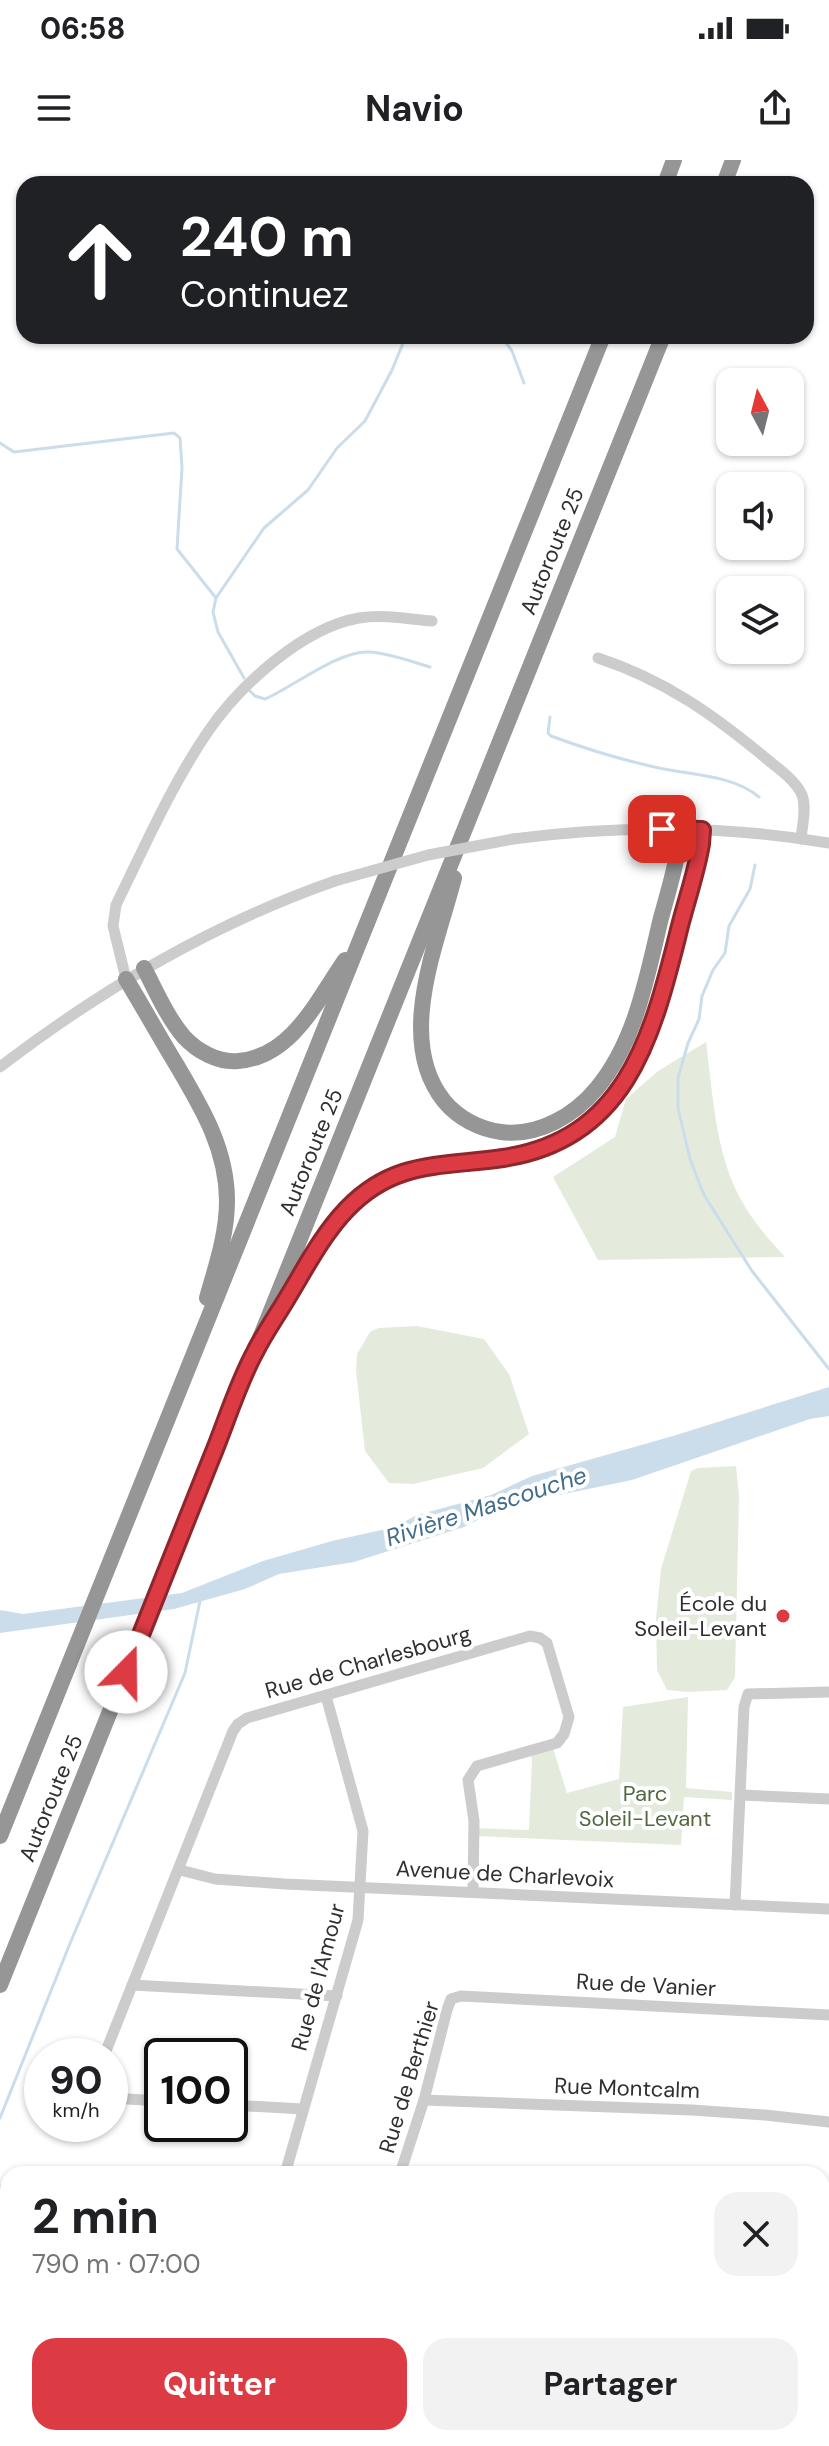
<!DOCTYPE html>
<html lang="fr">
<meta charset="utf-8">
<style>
body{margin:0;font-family:"DM Sans",sans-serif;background:#f2f2f2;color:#202124;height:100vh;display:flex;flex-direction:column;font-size:30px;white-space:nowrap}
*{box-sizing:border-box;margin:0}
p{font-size:26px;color:#757577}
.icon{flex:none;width:44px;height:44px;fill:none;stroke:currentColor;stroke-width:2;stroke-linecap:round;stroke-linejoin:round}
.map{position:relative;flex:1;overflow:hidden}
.drawer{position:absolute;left:0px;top:2006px;width:830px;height:280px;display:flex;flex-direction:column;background:#fff;border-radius:24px 24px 0 0;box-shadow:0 2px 6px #0004}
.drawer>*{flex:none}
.guide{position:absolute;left:16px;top:16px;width:798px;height:168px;border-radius:24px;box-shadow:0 2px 6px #0004;background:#202124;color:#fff;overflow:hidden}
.needle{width:52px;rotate:353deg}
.controls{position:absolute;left:716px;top:208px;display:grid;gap:16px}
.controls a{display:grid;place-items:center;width:88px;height:88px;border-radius:16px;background:#fff;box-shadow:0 2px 6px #0004;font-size:40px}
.speed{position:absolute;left:24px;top:1878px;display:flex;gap:16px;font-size:40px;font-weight:700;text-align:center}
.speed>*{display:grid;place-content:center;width:104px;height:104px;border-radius:50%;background:#fff;box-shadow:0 2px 6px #0004;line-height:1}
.speed small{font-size:20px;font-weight:400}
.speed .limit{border:4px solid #111;border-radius:12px;background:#fff;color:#111}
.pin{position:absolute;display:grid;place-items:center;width:68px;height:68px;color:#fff;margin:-34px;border-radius:16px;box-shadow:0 4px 12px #0006}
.me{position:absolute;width:88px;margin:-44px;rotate:22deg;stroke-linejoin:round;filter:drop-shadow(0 0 6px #0008)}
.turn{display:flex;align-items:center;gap:28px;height:168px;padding:0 32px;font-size:36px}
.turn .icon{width:104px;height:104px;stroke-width:2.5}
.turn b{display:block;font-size:56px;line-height:68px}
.round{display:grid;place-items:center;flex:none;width:84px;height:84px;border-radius:24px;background:#f2f2f2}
.head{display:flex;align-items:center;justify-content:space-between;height:136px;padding:0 32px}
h1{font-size:48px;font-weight:700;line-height:60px}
.primary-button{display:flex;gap:16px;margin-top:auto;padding:16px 32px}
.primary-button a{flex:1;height:92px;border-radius:24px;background:#dc3b43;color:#fff;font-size:32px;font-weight:700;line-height:92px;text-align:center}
.primary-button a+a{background:#f2f2f2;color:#202124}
.status{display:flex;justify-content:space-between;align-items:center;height:56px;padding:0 40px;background:#fff;direction:ltr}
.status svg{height:22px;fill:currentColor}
header{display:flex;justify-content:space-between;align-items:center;height:104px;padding:0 32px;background:#fff;font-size:36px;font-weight:700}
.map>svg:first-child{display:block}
.green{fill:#e4ebdd}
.water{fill:#cbddea}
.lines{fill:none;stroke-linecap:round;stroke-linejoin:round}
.stream{stroke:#cbddea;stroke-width:3}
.minor{stroke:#ccc;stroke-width:11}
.highway{stroke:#969696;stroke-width:16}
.minor-bridge{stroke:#ccc;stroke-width:11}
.route-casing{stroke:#8f262c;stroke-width:20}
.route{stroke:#dc3b43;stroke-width:14}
.poi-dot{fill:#dc3b43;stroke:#fff;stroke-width:3}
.labels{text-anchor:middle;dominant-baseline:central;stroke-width:8;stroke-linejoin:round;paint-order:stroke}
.street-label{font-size:22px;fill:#2f2f2f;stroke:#fff}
.poi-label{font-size:22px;fill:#2f2f2f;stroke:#fff;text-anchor:end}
.park-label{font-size:22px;fill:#51683e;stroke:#fff}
.water-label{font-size:24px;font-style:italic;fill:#416d8d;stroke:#fff}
</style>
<div class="status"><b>06:58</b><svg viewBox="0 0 49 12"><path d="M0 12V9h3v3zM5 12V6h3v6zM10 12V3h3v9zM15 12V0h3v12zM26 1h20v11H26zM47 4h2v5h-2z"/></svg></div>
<header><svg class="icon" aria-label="menu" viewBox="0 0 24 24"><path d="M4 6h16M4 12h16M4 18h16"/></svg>Navio<svg class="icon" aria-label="share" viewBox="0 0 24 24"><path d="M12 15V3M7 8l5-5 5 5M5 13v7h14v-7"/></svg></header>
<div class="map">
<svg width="829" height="2286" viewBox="0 0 829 2286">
<rect width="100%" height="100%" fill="#fff"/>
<g class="green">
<path d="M706 882C713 934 715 991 740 1038 752 1060 768 1079 785 1097L598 1100 553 1017 615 977 626 939 658 911Z"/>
<path d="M417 1166 484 1179 509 1214 529 1274 483 1308 413 1324 389 1323 365 1291 356 1211 357 1194 370 1172 378 1168Z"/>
<path d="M736 1306 739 1336 735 1517 727 1530 689 1532 667 1530 657 1510 656 1459 661 1409 691 1311 698 1308Z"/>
<path d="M688 1537 686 1628 732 1632V1640L684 1637 681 1685 473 1676V1668L529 1670 532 1599 528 1589 551 1582 567 1633 619 1619 623 1547Z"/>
<path d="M8 2252V2278H137L134 2286H0V2272Z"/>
</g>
<path class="water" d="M829 1227V1256L810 1259 632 1320 505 1346 464 1367 354 1402 279 1414 245 1429 174 1449 0 1473V1450L23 1454 182 1433 263 1401 332 1381 395 1367 417 1355 491 1335 532 1316 673 1276Z"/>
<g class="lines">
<g class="stream">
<path d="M501 176 512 191 524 223"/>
<path d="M0 283 14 292 174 273 180 278 182 308 177 389 216 438"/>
<path d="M244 518 218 472 213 452 216 438 264 368 308 330 337 288 365 261 392 210 406 176"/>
<path d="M250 531 255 536 265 539C293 527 339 490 369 492 389 493 410 501 430 507"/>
<path d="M550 557 548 573 551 576C586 589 622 600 659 608 691 615 733 615 759 637"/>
<path d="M755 705 750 729 729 766 725 793 713 810 702 836 699 859 688 883 678 918V948L690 999 704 1035 752 1111 829 1209"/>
<path d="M0 1958 71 1781 185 1513 200 1441"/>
</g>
<g class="minor">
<path d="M598 498C665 520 714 555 768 600 779 609 796 621 802 635 807 648 802 666 801 679"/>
<path d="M513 679C618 665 724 665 829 683"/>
<path d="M126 819 113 766 116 745C144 688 171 626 207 573 239 526 302 468 359 458 383 454 408 459 432 461"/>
<path d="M0 907C103 828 212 764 335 721"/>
<path d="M741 1635 829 1639"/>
<path d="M180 1710 215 1719 285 1724 829 1749"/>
<path d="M735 1745 744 1547 748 1534 829 1532"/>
<path d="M132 1825 337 1836"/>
<path d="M104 1896 233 1571 238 1564 247 1558 530 1476 540 1478 547 1483 569 1557 564 1574 557 1583 477 1606 468 1620 474 1661 473 1732"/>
<path d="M110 1938 162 1941"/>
<path d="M424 1940 692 1950 765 1955 829 1962"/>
<path d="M230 1945 303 1949"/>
<path d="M285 2014 358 1760 363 1671 326 1536"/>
<path d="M400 2014 424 1940 447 1850 451 1839 461 1836 829 1855"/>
<path d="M0 2030 8 2034"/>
<path d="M822 2073 829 2075"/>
<path d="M822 2193 829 2197"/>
<path d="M822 2238 829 2225"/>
<path d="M0 2249 3 2235 5 2166 8 2158"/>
<path d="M133 2286 134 2278"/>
<path d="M249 2286 253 2278"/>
<path d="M544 2286 546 2278"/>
<path d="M667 2286 672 2278"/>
<path d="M794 2286 799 2278"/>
</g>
<g class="highway">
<path d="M665 24 674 0"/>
<path d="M724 24 733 0"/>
<path d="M454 718C437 784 395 880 444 941 458 958 479 969 501 972 538 977 575 955 597 928 636 881 647 816 661 758 669 729 678 699 681 669"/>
<path d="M144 808C156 831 167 857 184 877 197 891 218 903 238 901 292 897 318 839 345 800"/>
<path d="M126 819C143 847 159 876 176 904 202 948 227 989 227 1041 227 1074 216 1106 207 1138"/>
<path d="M280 1150C307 1105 332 1051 379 1023 413 1002 452 1003 491 1000 544 995 593 971 623 926 666 863 678 764 700 691L702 670"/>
<path d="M0 1676 603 176"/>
<path d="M0 1825 663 176"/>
</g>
<path class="minor-bridge" d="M335 721 428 695 513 679"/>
</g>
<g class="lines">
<defs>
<path id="route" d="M126 1512C154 1441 183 1370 211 1299 226 1263 237 1225 255 1192 265 1172 278 1154 289 1135 307 1105 323 1074 347 1049 394 1000 441 1007 503 998 624 980 651 881 677 778 684 747 696 715 701 684L702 670 662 669"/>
</defs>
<use href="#route" class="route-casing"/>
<use href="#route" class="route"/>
</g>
<circle class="poi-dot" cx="783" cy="1456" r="8"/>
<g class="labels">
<g class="street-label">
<text transform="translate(552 391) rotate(-68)">Autoroute 25</text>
<text transform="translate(311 992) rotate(-68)">Autoroute 25</text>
<text transform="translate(368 1502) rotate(-16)">Rue de Charlesbourg</text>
<text transform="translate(51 1638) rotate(-68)">Autoroute 25</text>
<text transform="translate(505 1714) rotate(3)">Avenue de Charlevoix</text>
<text transform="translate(318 1817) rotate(-75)">Rue de l'Amour</text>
<text transform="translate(646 1825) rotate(3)">Rue de Vanier</text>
<text transform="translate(409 1917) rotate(-73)">Rue de Berthier</text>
<text transform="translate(627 1928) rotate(2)">Rue Montcalm</text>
</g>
<g class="poi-label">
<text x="767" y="1443">École du<tspan x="767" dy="25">Soleil-Levant</tspan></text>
</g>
<g class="park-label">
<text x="645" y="1633">Parc<tspan x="645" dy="25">Soleil-Levant</tspan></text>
</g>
<g class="water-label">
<text transform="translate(486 1346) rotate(-18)">Rivière Mascouche</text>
</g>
</g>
</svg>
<div class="controls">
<a><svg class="needle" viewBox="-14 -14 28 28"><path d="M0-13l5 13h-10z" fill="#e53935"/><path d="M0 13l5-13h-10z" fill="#757577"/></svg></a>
<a><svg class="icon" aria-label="sound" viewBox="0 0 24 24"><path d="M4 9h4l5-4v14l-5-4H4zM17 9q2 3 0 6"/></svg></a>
<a><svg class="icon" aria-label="layers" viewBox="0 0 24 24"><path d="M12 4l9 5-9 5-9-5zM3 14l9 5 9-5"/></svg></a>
</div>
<div class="speed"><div>90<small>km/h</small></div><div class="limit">100</div></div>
<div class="pin" style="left:662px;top:669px;background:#d93025"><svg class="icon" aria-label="arrive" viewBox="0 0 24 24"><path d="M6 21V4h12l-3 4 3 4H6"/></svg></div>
<svg class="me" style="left:126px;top:1512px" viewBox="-20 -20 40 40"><circle r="19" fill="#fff"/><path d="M0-13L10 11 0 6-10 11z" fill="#dc3b43"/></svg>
<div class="guide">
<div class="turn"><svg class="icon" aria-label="ahead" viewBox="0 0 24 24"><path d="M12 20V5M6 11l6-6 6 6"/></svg><div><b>240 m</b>Continuez</div></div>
</div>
<section class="drawer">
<div class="head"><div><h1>2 min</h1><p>790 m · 07:00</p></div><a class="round"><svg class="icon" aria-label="close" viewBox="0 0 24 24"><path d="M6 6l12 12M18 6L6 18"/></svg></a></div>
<div class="primary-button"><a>Quitter</a><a>Partager</a></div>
</section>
</div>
